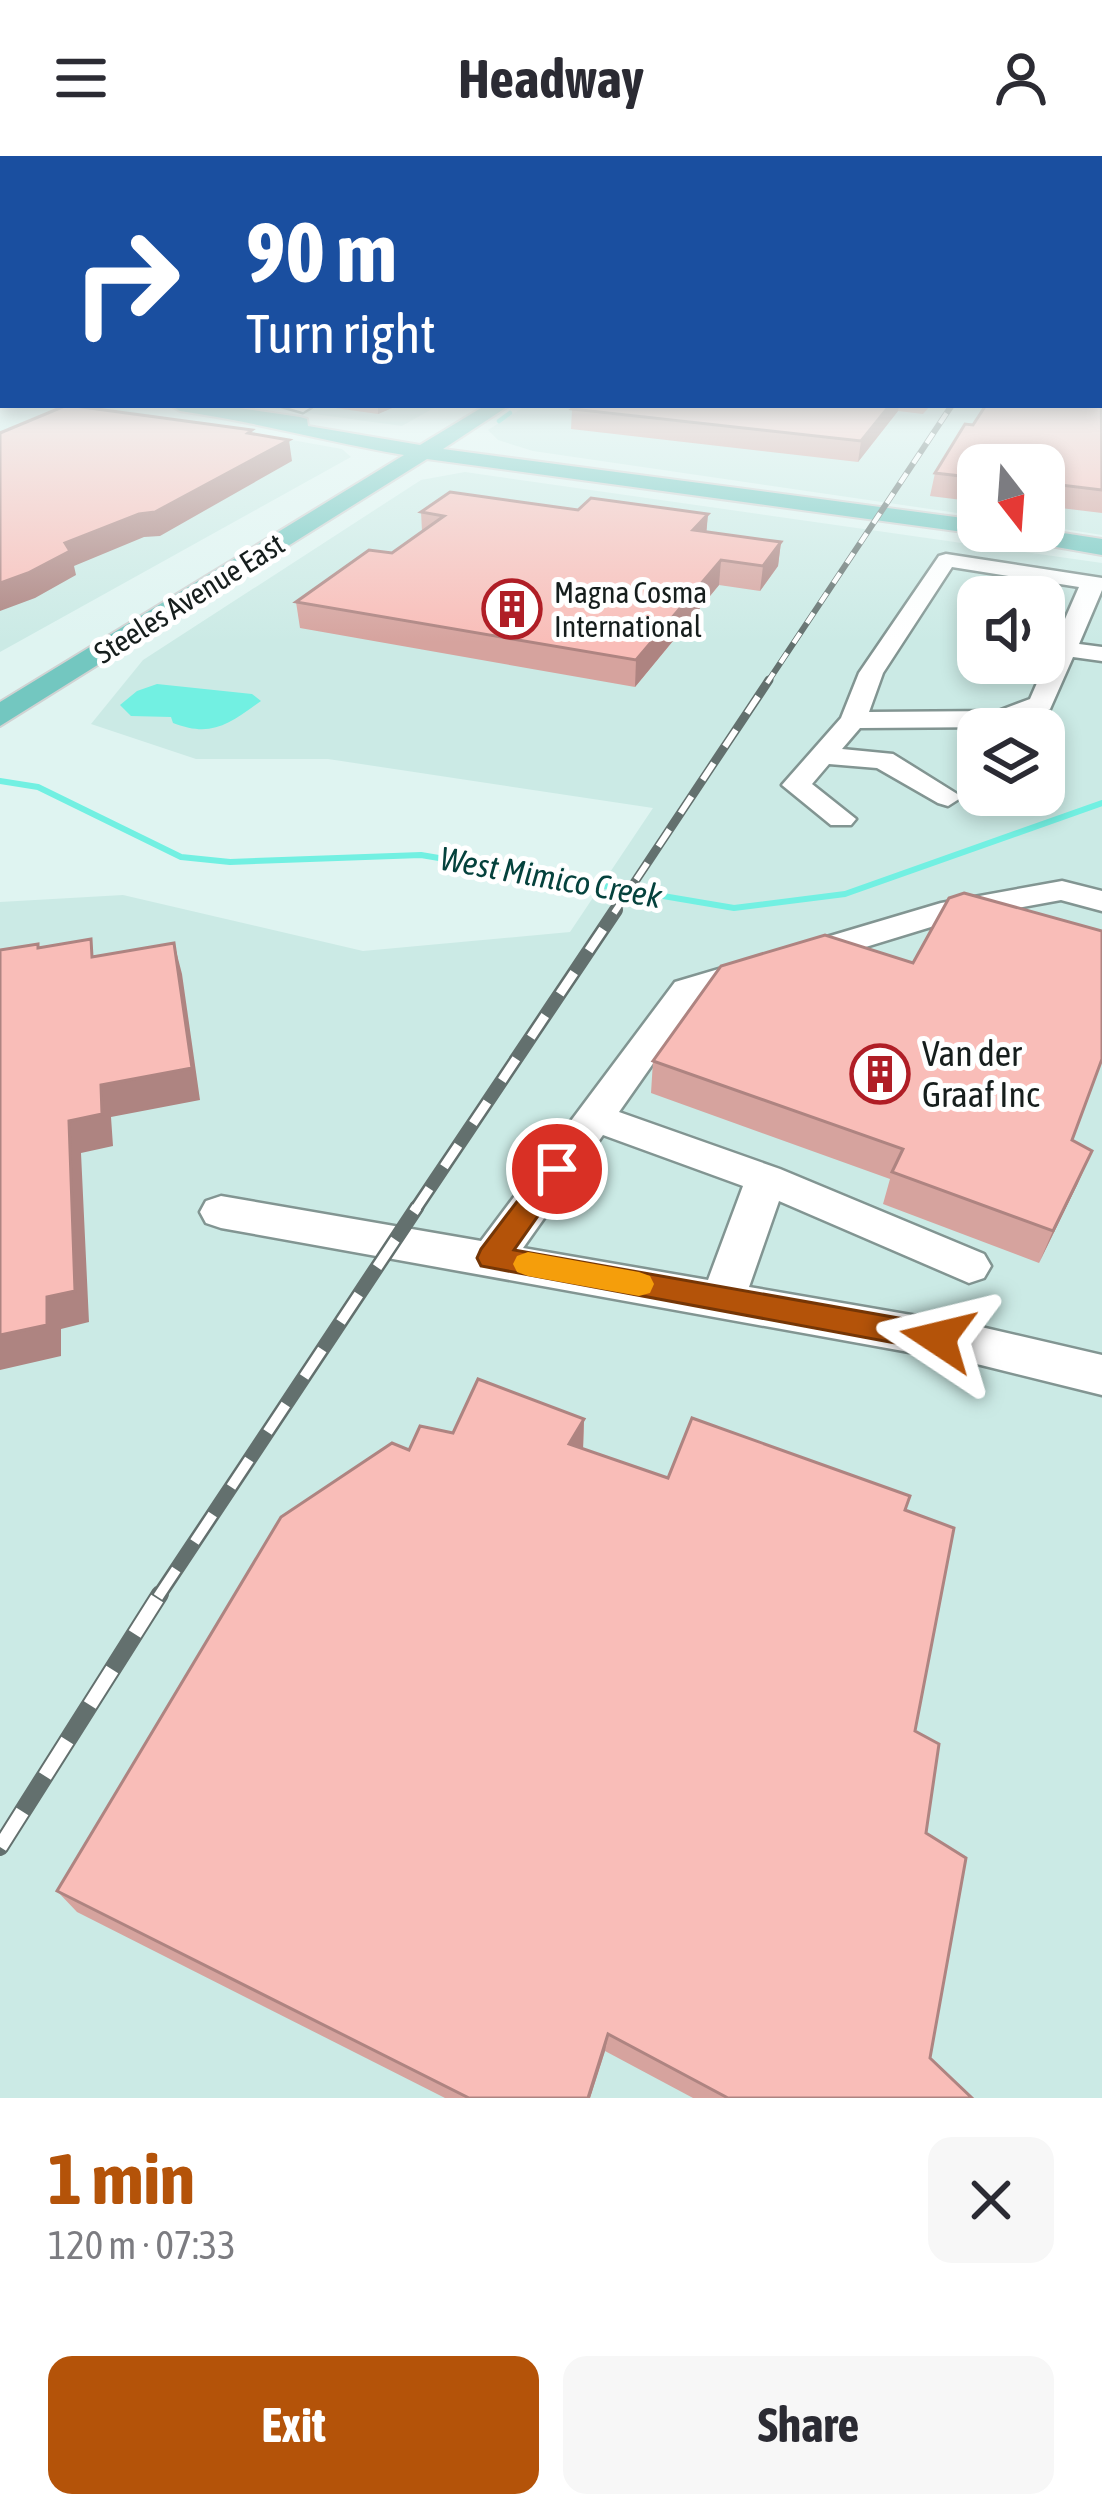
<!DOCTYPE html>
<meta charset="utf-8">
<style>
body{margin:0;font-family:"Asap Condensed",sans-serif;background:#f7f7f7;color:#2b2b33;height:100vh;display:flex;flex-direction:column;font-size:45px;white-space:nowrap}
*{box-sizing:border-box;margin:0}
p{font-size:39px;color:#7c7c81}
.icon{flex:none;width:66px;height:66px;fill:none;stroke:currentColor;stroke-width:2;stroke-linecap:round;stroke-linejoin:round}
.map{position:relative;height:1942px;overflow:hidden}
.side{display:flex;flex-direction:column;background:#fff;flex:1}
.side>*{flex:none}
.banner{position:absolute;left:0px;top:0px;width:1104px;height:252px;box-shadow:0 6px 18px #0003;background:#1a4fa0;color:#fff;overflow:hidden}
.needle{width:78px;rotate:163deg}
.controls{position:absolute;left:957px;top:288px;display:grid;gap:24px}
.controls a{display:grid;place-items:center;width:108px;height:108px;border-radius:24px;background:#fff;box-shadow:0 6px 18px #0003;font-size:60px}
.pin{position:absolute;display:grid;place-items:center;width:102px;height:102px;color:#fff;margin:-51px;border:6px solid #fff;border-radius:50%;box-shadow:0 3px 12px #0007}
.me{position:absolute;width:132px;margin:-66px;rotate:280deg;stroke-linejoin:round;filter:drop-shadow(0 0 9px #0008)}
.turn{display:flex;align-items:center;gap:42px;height:252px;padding:0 48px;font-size:54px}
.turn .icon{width:156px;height:156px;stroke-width:2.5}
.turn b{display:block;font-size:84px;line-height:102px}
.round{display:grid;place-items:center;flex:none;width:126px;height:126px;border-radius:24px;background:#f7f7f7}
.summary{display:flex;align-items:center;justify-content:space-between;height:204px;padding:0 48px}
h1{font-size:72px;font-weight:700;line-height:90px;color:#b45309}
.action{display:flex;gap:24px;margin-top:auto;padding:24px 48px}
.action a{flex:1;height:138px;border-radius:24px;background:#b45309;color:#fff;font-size:48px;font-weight:700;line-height:138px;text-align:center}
.action a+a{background:#f7f7f7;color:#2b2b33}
header{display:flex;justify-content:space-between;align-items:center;height:156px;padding:0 48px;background:#fff;font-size:54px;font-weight:700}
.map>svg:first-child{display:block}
.built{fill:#cbeae5;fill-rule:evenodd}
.water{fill:#72f0e2}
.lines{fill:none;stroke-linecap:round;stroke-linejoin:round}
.stream-far1{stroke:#72f0e2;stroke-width:4.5}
.stream{stroke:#72f0e2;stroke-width:6}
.minor-casing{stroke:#829592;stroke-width:5}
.major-casing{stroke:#d0d2d2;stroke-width:4}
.minor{fill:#fff;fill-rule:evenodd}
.major{fill:#73c7c0;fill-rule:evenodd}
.rail-far4-casing{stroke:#63706e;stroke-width:6}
.rail-far3-casing{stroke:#63706e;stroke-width:9}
.rail-far2-casing{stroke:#63706e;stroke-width:14}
.rail-far1-casing{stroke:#63706e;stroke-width:15}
.rail-casing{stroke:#63706e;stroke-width:18}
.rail-far4{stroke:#fff;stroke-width:4.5;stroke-dasharray:12;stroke-linecap:butt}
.rail-far3{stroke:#fff;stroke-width:6;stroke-dasharray:20;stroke-linecap:butt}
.rail-far2{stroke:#fff;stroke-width:9;stroke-dasharray:26;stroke-linecap:butt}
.rail-far1{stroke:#fff;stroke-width:10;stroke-dasharray:33;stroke-linecap:butt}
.rail{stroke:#fff;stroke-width:14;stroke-dasharray:42;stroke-linecap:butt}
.wall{fill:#d6a39e}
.shaded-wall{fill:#ae8481}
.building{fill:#f9bdb8;stroke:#ae8481;stroke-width:3}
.route{fill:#b45309;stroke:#753606;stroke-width:3}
.slow{fill:#f59e0b}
.labels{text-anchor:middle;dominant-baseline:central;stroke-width:10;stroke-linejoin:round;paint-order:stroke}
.far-poi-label{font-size:30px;fill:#161e1d;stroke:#fff;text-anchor:start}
.far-street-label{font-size:30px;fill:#161e1d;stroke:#fff}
.far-water-label{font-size:33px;font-style:italic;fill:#05423d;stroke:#fff}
.poi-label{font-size:36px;fill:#161e1d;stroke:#fff;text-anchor:start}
</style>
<header><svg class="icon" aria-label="menu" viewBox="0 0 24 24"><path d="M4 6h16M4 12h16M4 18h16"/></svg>Headway<svg class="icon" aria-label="person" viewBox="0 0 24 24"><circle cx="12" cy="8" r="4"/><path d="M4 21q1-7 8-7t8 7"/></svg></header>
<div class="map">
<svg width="1102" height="1942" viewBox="0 0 1102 1942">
<rect width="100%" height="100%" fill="#dff4f1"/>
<g class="built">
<path d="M1102 214V379L1044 370V309H978V360L533 295 498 284 488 274 527 249H1101Z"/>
<path d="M0 240 3 249H98L342 293 351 301 0 496Z"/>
<path d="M249 249H439L402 270Z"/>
<path d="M465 316 1102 407V1942H0V746L123 739 363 795 570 776 653 652 328 603H196L91 568 143 504 421 324ZM978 441H1044V507H978ZM978 573H1044V639H978Z"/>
</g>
<path class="water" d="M157 528 252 538 261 545C229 568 212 582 173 567L171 561 131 560 120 549 137 535Z"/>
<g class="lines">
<path class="stream-far1" d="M499 265 510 257"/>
<path class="stream" d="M0 625 38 631 181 701 230 706 421 699 734 752 845 738 1102 647"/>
<defs>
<g id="minor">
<path d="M279 249H310L311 251 303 256Z"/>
<path d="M946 398 1102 422V434L1079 488 1102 491V505L1073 501 1050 553 1001 571 860 572 842 593 893 598 962 641 948 650 938 647 877 612 829 608 812 628 856 663 851 669H831L782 629 841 562 859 517 939 400ZM952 411 1079 431 1030 543 998 555 869 556 883 517Z"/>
<path d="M1062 725 1102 735V755L1061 744 957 763 699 842 619 956 780 1013 984 1098 991 1110 984 1122 969 1127 779 1045 749 1131 981 1171 1102 1199V1239L981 1209 221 1072 206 1067 200 1056 206 1045 221 1040 481 1085 675 826 941 747ZM603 979 743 1030 708 1124 523 1092Z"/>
</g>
<g id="major">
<rect x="0" y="214" width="3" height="8"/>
<path d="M170 249H219L300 261 307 263 308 270 420 289 486 249H510L443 293 978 364V375H987L978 378 427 303 0 570V546L404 299C328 286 256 266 180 255Z"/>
<path d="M1044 374 1102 383V399L1004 382 992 375Z"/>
</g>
</defs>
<use href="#minor" class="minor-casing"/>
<use href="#major" class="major-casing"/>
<use href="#minor" class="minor"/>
<use href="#major" class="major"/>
<defs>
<path id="rail-far4" d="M767 527 952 249"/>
<path id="rail-far3" d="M614 757 769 524"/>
<path id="rail-far2" d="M415 1054 616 754"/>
<path id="rail-far1" d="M158 1441 417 1051"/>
<path id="rail" d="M0 1691 160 1438"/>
</defs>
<use href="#rail-far4" class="rail-far4-casing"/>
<use href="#rail-far3" class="rail-far3-casing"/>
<use href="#rail-far2" class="rail-far2-casing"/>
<use href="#rail-far1" class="rail-far1-casing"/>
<use href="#rail" class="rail-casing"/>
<use href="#rail-far4" class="rail-far4"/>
<use href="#rail-far3" class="rail-far3"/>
<use href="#rail-far2" class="rail-far2"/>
<use href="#rail-far1" class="rail-far1"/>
<use href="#rail" class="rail"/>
</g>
<g class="wall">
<path d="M1102 214V357L1044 350V309H978V346L930 340 935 317 973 269 1101 249Z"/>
<path d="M314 249H399L378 258Z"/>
<path d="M577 249H931L923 258 898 255 858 306 571 273 572 253Z"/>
<path d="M578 354 708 358 706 376 781 386 778 410 760 435 719 429 635 531 300 472 296 446 392 397 422 375 421 356Z"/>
<path d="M653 905 1072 984 1078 1027 1039 1107 883 1048 890 1023 651 937Z"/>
<path d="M584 1263 583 1293 668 1322 905 1354 930 1902 972 1942H693L605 1895 590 1942H445L77 1756 57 1735 409 1294 453 1277Z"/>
</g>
<g class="shaded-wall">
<path d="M378 249H399L378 258Z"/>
<path d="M890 249H899L898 255 858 306 861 285Z"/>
<path d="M289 284 292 305 160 380 144 381 74 410 76 419 35 442 0 455V427L65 387Z"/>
<path d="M708 358 706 381 693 374Z"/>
<path d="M781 386 778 410 760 435 763 410Z"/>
<path d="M721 404 719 429 635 531 636 504Z"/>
<path d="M174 787 182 818 200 944 111 961 113 990 81 997 89 1166 61 1173V1200L0 1214V1179L47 1141 69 965 101 929Z"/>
<path d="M1092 995 1078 1027 1039 1107 1053 1075Z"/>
<path d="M584 1263 583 1293 569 1288Z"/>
<path d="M608 1878 605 1895 590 1942H588Z"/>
</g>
<g class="building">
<path d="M1101 214 1102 334 1044 327V309H978V322L935 317 965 268 973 269 986 249H1101Z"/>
<path d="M67 249 252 274 248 277 289 284 155 356 139 358 65 387 70 395 28 417 0 427V277Z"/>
<path d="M577 249H890L861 285 572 253Z"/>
<path d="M450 336 578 354 591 342 708 358 693 374 781 386 763 410 721 404 636 504 296 446 369 394 392 397 444 360 421 356Z"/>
<path d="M964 737 1102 775V903L1072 984 1092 995 1053 1075 892 1016 903 993 653 905 721 810 825 779 913 807 949 742Z"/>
<path d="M91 783 92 801 174 787 192 912 101 929 102 958 69 965 75 1135 47 1141V1169L0 1179V794L38 788V792Z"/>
<path d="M478 1223 584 1263 569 1288 668 1322 692 1262 910 1340 905 1354 954 1372 915 1575 939 1588 926 1677 966 1702 930 1902 972 1942H728L608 1878 588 1942H469L57 1735 281 1361 392 1287 409 1294 420 1270 453 1277Z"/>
</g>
<linearGradient id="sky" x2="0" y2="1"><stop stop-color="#79cce6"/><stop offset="0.44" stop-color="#f1faf9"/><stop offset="1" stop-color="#f1faf9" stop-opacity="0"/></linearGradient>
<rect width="1102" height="486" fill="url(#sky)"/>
<path class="route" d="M557 1003 571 1013 514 1094 938 1169 950 1173 954 1182 950 1192 938 1195 481 1110 477 1102 481 1093 547 1006Z"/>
<path class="slow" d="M528 1096 639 1116 650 1120 654 1128 650 1137 639 1140 528 1120 517 1116 513 1108 517 1100Z"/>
<defs>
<symbol id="building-ring" viewBox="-11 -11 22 22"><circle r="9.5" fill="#fff" stroke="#b01e26" stroke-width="1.5"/><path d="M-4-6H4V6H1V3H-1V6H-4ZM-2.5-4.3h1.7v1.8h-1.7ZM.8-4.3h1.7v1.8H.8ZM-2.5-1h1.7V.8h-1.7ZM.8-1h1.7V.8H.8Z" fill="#b01e26"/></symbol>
</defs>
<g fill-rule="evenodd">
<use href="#building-ring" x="479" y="420" width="66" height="66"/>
<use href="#building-ring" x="847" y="885" width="66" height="66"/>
</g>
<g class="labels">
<g class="far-poi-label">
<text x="554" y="436">Magna Cosma<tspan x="554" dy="34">International</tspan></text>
</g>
<g class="far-street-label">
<text transform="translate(189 442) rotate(-32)">Steeles Avenue East</text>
</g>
<g class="far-water-label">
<text transform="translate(551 721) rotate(10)">West Mimico Creek</text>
</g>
<g class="poi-label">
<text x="922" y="897">Van der<tspan x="922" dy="41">Graaf Inc</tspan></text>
</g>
</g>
</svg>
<div class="controls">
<a><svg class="needle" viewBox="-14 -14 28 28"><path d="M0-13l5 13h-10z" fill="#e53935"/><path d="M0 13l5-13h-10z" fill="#7c7c81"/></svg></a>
<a><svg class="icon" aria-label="sound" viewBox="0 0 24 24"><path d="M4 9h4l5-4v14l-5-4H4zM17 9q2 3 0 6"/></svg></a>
<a><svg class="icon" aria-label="layers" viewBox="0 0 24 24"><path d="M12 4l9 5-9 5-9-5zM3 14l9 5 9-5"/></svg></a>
</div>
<div class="pin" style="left:557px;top:1013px;background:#d93025"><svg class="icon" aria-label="arrive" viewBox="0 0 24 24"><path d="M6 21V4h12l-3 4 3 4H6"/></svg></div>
<svg class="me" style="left:938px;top:1182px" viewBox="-20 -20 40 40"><path d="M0-17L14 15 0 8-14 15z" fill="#b45309" stroke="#fff" stroke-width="4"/></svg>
<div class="banner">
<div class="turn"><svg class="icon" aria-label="right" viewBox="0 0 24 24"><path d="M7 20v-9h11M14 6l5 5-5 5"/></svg><div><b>90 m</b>Turn right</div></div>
</div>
</div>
<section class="side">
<div class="summary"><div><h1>1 min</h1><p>120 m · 07:33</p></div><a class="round"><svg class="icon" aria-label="close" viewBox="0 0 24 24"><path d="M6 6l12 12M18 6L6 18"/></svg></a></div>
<div class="action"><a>Exit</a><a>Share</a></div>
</section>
